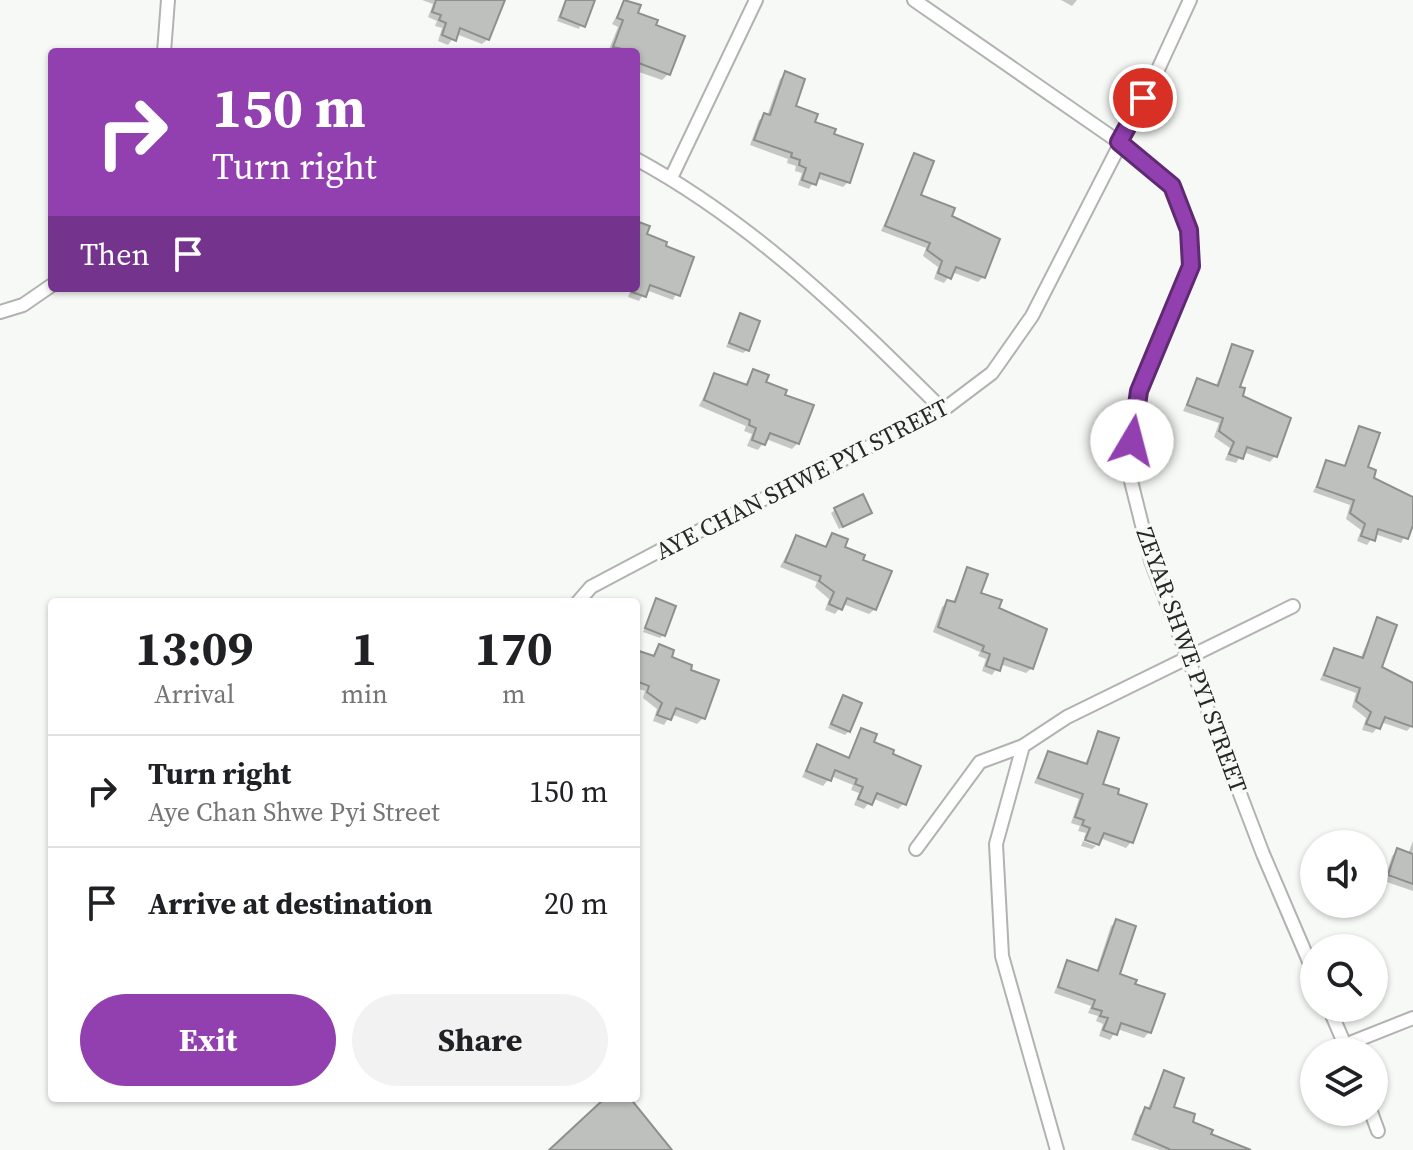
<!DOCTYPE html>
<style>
body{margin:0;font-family:"Source Serif 4",serif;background:#f2f2f2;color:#202124;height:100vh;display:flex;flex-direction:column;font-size:30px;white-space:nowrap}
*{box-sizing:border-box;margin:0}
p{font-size:26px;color:#757577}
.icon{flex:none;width:44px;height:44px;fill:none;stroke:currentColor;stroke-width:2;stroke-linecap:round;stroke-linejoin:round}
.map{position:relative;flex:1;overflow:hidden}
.side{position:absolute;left:48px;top:598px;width:592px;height:504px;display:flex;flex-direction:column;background:#fff;border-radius:8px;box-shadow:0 2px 6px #0004}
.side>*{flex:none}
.banner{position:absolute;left:48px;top:48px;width:592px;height:244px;border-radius:8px;box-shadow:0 2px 6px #0004;background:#9240af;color:#fff;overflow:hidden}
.buttons{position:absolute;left:1300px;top:830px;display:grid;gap:16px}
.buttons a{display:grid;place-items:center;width:88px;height:88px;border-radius:50%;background:#fff;box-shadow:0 2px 6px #0004;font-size:40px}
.pin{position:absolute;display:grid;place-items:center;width:68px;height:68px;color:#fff;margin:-34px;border:4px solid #fff;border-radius:50%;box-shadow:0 2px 8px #0007}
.me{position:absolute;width:88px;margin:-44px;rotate:8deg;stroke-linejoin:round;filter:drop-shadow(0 0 6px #0008)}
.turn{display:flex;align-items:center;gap:28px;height:168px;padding:0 32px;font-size:36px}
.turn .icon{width:104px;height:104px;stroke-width:2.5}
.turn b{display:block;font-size:56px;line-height:68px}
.then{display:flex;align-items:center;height:76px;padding:0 32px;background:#0003;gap:16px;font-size:30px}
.eta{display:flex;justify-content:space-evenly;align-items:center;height:136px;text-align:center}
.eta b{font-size:48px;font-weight:700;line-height:56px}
.cta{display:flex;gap:16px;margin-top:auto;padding:16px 32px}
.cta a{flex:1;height:92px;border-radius:48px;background:#9240af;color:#fff;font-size:32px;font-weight:700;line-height:92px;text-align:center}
.cta a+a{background:#f2f2f2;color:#202124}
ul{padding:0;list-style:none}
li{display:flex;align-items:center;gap:24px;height:112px;padding:0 32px;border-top:2px solid #e0e0e0}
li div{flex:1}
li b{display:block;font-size:30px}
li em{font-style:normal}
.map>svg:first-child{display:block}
.shadow{fill:#0003}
.building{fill:#bec0bd;stroke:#8e908d;stroke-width:2}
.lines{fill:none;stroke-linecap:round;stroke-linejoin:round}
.street-casing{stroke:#b1b3b0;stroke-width:16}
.street{stroke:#fff;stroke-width:12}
.route-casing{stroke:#5f2a72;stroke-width:20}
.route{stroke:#9240af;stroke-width:14}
.labels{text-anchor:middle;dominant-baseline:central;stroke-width:7;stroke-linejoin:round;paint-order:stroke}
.street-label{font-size:24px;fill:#282927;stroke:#f6f9f5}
</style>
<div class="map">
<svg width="1413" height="1150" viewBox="0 0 1413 1150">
<rect width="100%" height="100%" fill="#f6f9f5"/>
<g class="shadow">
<path d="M422 0H497L488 39 482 44 456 34 448 45 438 41 442 28 435 26 437 21 428 17 433 4Z"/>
<path d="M565 0H589L579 29 557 21Z"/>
<path d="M1061 0H1077L1072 6Z"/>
<path d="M625 1 635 14 654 26 668 74 662 80 636 71V52H608L618 27 612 24Z"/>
<path d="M785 74 793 107 812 123 848 182 843 187 816 178 809 189 798 185 802 173 795 171 796 166 787 163 788 159 750 145 759 120 767 116 780 79Z"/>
<path d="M915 156 919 196 950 217 984 276 978 282 952 272 944 283 934 279 938 267 923 256 926 248 881 231Z"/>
<path d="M636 223 644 235 692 258 673 300 646 290 639 301 628 297 632 288H636Z"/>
<path d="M740 316 747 350 743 353 726 347Z"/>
<path d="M1233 347 1240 397 1275 456 1270 462 1243 452 1236 463 1225 460 1230 448 1214 437 1219 423 1183 411 1197 380 1215 387Z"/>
<path d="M753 371 798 443 792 449 766 439 758 450 747 446 752 434 744 431 746 426 699 406 714 375 744 386Z"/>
<path d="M1360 428 1365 468 1371 479 1413 498V519L1401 543 1375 534 1367 545 1357 541 1361 530 1346 519 1350 505 1313 492 1327 462 1343 468Z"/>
<path d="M835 510 870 513 839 529 831 513Z"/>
<path d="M833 535 842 548 861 561 875 609 869 614 843 604 835 614 825 610 829 599 815 587 817 582 780 567 796 537 824 548Z"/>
<path d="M968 569 979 594 996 609 1032 668 1026 673 1000 664 992 675 982 671 986 659 978 656 980 652 933 632 942 607 947 602 952 604Z"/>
<path d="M657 601 663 635 660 638 643 632Z"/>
<path d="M1377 620 1380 668 1413 685V724L1407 731 1381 722 1373 733 1362 730 1366 718 1352 707 1356 693 1320 680 1334 650 1360 659Z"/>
<path d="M659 646 669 659 688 671 717 681 703 718 697 724 671 714 664 725 653 721 657 709 643 698 645 691 636 688V652L651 658Z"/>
<path d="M843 697 849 731 845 735 828 728Z"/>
<path d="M862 730 904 803 898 809 872 798 864 809 854 805 859 793 851 790 853 785 831 776 823 786 802 777 817 747 847 759Z"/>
<path d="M1099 733 1100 785 1131 842 1126 848 1100 838 1097 842 1084 838 1086 833 1078 831 1080 826 1071 823 1079 799 1034 783 1048 753 1084 766Z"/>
<path d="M1083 841 1096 846 1092 849 1081 846Z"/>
<path d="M1413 841V891L1384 881 1392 856 1398 850 1408 854Z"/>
<path d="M1117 921V975L1133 985 1149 1032 1144 1038 1117 1029 1110 1040 1099 1036 1103 1024 1096 1021 1098 1016 1088 1013 1091 1006 1054 993 1068 962 1096 972 1111 926Z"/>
<path d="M1164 1073 1171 1108 1190 1124 1236 1150H1160L1131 1140 1140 1115 1147 1110Z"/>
</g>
<g class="building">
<path d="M436 0H505L489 40 460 28 456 41 442 35 446 23 439 20 441 15 432 12Z"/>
<path d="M566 0H595L585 27 560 17Z"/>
<path d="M624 0 641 5 638 13 658 20 656 25 685 36 670 75 636 62V52L613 47 623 20 617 18Z"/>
<path d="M785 71 805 79 796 106 818 114 815 122 836 129 834 134 863 144 850 183 820 173 816 185 802 180 806 168 799 165 800 160 791 157 792 153 754 140 764 113 770 115Z"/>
<path d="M914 153 934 161 921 195 955 208 952 216 1000 239 985 278 956 267 951 279 938 273 942 261 927 250 930 243 885 226Z"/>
<path d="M636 221 650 226 647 234 667 242 666 246 694 257 680 296 650 285 646 297 632 292 636 288Z"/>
<path d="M740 313 760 321 749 351 729 343Z"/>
<path d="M1232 344 1253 351 1240 387 1245 388 1243 396 1291 418 1277 457 1247 447 1243 459 1229 454 1234 442 1219 431 1223 418 1187 405 1197 378 1218 386Z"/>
<path d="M753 369 769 375 766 382 787 390 785 395 814 405 799 444 770 433 765 445 752 440 756 428 749 425 750 420 704 400 714 373 747 385Z"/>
<path d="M1359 426 1380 433 1368 467 1376 470 1374 478 1413 497V525L1408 539 1378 529 1375 541 1361 536 1365 524 1350 513 1354 500 1317 487 1326 460 1345 466Z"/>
<path d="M863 494 872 513 843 527 834 508Z"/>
<path d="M832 533 848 539 845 547 865 555 863 560 892 571 876 610 847 598 842 610 829 604 834 592 819 581 821 576 785 562 796 535 826 547Z"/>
<path d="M967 567 988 574 981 593 1002 600 999 608 1047 629 1033 669 1004 658 1000 671 986 666 990 654 982 651 984 646 938 627 947 600 955 602Z"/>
<path d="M656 598 676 606 665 636 645 628Z"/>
<path d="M1377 617 1397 625 1382 667 1413 683V727L1385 717 1380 729 1366 724 1371 712 1356 701 1360 688 1324 675 1334 648 1363 658Z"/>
<path d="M659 644 674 650 672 657 692 665 691 670 719 680 705 719 676 708 671 720 657 715 662 703 647 692 649 686 636 681V650L654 656Z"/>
<path d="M843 695 862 703 850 732 831 724Z"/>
<path d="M861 728 877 734 874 742 894 750 893 754 921 766 906 805 877 793 872 805 858 799 863 787 855 784 857 779 835 770 831 781 806 771 817 744 849 758Z"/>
<path d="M1098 731 1119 738 1103 784 1119 789 1118 794 1147 804 1133 843 1104 833 1099 845 1085 840 1090 828 1082 825 1084 820 1075 817 1083 794 1038 778 1048 751 1087 764Z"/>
<path d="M1397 848 1413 854V884L1388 875Z"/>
<path d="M1116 919 1136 926 1120 974 1137 980 1135 984 1165 994 1151 1033 1121 1023 1117 1035 1103 1030 1108 1018 1100 1016 1102 1011 1092 1008 1095 1000 1058 987 1067 960 1098 971Z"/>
<path d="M1164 1070 1184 1078 1174 1107 1195 1114 1193 1122 1213 1130 1211 1134 1251 1150H1171L1135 1134 1145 1107 1150 1109Z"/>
<path d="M605 1098H630L672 1150H549Z"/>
</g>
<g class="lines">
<defs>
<g id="street">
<path d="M914 0 1119 142 1172 186 1189 230 1191 266 1139 391 1131 481 1151 561 1263 854 1314 973"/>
<path d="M164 52 168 0"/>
<path d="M636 159C754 223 848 316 943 410"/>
<path d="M671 178 756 0"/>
<path d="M0 312 23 305 52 285"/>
<path d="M578 602 591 587 659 551 943 410 992 373 1032 316 1155 76 1190 0"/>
<path d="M916 849 980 762 1023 746"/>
<path d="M1329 1008 1345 1045"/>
<path d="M1348 1052 1345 1045 1413 1018"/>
<path d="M1371 1112 1378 1131"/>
<path d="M1057 1150 1002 956 996 844 1023 746 1067 717 1293 606"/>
</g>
</defs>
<use href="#street" class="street-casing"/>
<use href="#street" class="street"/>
</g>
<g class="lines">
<defs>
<path id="route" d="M1132 441 1139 391 1191 266 1189 230 1172 186 1119 142 1143 98"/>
</defs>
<use href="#route" class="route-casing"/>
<use href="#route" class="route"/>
</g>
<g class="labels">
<g class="street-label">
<text transform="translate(802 479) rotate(-27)">AYE CHAN SHWE PYI STREET</text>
<text transform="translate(1192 660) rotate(70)">ZEYAR SHWE PYI STREET</text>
</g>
</g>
</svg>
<div class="buttons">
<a><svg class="icon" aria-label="sound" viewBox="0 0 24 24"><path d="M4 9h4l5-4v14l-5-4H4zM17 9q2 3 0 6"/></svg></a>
<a><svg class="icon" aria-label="search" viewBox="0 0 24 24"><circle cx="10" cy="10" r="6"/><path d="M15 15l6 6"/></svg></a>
<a><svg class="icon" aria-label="layers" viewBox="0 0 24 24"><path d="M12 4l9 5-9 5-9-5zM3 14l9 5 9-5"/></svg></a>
</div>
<div class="pin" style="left:1143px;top:98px;background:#d93025"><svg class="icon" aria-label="arrive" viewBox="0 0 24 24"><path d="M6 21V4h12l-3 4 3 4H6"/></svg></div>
<svg class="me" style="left:1132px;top:441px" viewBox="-20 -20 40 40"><circle r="19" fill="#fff"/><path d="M0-13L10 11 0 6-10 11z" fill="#9240af"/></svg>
<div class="banner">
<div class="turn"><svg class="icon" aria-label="right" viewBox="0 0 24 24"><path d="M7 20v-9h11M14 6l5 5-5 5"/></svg><div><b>150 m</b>Turn right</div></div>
<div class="then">Then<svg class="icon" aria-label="arrive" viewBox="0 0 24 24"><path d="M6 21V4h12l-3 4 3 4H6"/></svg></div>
</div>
<section class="side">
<div class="eta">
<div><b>13:09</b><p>Arrival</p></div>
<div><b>1</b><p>min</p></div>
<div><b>170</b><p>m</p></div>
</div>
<ul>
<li><svg class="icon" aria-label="right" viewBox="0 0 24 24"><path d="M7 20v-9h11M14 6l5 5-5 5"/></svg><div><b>Turn right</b><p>Aye Chan Shwe Pyi Street</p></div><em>150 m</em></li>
<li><svg class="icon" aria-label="arrive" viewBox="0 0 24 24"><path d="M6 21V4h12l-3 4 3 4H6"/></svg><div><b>Arrive at destination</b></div><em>20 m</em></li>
</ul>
<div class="cta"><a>Exit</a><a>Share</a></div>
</section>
</div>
